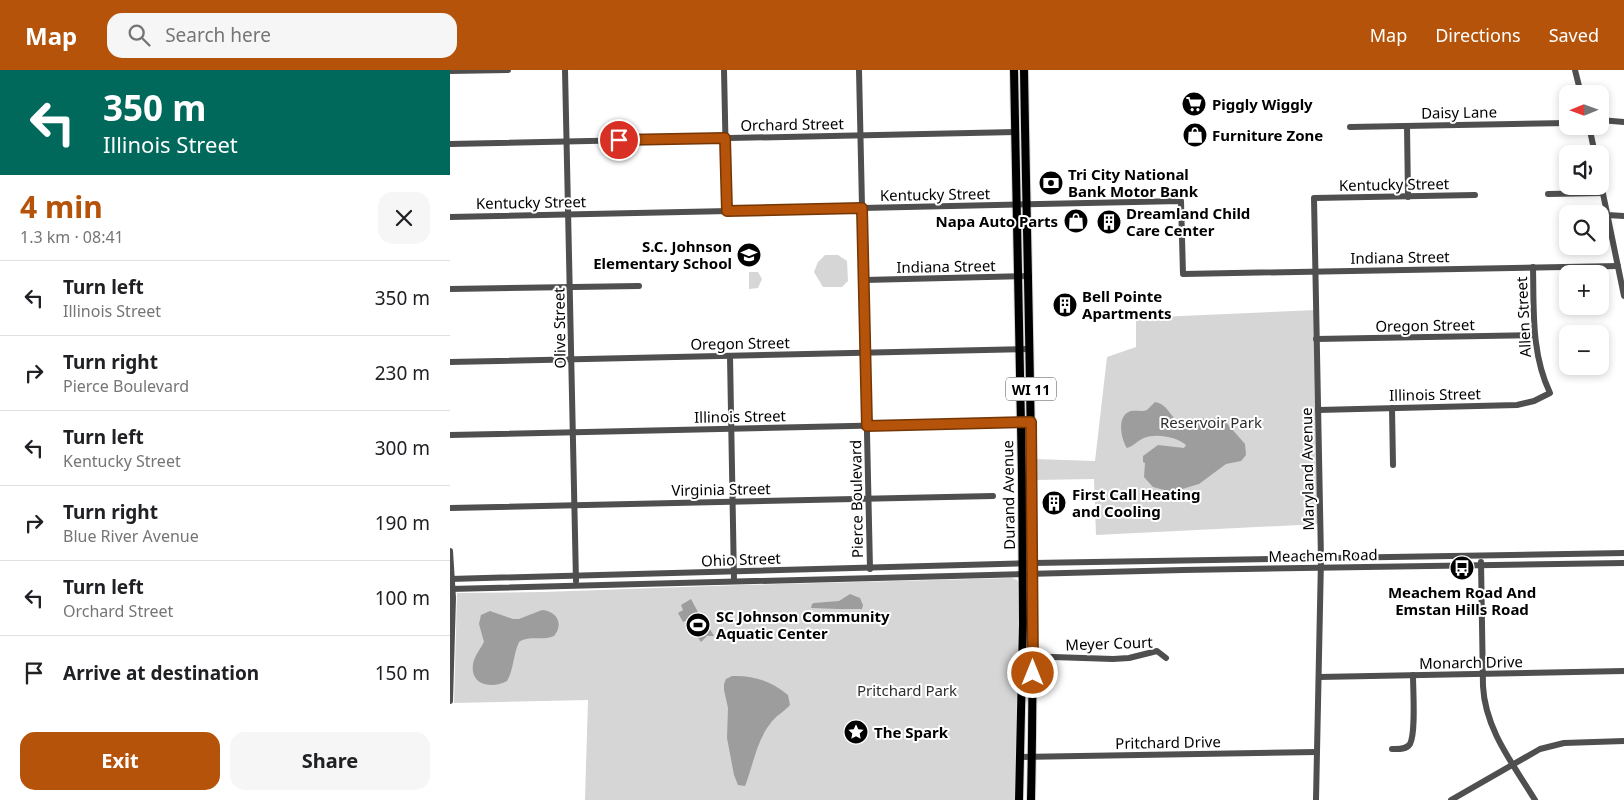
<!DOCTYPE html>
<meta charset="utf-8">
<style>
body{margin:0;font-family:"Noto Sans",sans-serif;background:#f6f6f6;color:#202124;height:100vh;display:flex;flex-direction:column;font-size:19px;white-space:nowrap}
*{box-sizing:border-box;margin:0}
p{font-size:16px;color:#757577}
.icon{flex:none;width:28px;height:28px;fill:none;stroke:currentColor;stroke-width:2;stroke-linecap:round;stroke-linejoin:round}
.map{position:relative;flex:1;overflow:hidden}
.drawer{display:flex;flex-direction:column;background:#fff;width:450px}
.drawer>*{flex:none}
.guide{background:#00695c;color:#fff;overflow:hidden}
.needle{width:32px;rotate:269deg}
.tools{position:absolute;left:1109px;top:15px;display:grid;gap:10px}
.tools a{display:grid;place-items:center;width:50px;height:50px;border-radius:10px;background:#fff;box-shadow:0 2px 8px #0003;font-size:25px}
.pin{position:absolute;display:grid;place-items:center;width:42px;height:42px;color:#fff;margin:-21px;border:2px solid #fff;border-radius:50%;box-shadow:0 1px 5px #0007}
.me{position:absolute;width:55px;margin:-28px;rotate:0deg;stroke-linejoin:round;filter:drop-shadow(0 0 4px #0008)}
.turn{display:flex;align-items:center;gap:18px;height:105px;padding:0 20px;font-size:22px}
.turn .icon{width:65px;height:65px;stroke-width:2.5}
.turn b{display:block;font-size:35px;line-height:42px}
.round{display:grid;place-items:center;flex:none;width:52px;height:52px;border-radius:15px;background:#f6f6f6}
.headline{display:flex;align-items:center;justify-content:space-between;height:85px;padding:0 20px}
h1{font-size:30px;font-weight:700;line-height:38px;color:#b45309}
.button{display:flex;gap:10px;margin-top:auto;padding:10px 20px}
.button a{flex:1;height:58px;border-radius:15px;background:#b45309;color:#fff;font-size:20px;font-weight:700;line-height:58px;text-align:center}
.button a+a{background:#f6f6f6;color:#202124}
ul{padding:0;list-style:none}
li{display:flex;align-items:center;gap:15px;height:75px;padding:0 20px;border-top:1px solid #e0e0e0}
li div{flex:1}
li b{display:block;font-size:19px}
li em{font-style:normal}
header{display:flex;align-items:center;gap:30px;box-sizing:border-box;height:70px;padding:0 25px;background:#b45309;color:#fff}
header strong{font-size:24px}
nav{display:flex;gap:28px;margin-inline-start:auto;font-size:18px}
.search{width:350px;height:45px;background:#f6f6f6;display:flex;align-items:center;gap:12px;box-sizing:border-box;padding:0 18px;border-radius:15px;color:#757577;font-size:19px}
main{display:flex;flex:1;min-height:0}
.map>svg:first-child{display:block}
.green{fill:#d6d6d6}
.water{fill:#9d9d9d}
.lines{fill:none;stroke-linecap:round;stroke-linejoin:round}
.major-casing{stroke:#dbdbdb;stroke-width:10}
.minor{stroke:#4f4f4f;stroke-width:6}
.major{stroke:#000;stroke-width:8}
.route-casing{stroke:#753606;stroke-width:12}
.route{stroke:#b45309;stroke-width:9}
.labels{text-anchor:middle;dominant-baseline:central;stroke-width:4;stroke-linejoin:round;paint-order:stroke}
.shield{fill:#fff;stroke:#4c4c4c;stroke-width:1}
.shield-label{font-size:14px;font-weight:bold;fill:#000}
.poi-label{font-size:15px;font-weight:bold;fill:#000;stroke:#fff;text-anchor:start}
.street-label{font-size:15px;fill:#000;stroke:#fff}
.park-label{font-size:15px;fill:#2d2d2d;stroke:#fff}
</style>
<header>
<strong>Map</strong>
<div class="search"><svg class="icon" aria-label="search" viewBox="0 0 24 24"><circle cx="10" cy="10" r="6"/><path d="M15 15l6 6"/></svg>Search here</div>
<nav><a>Map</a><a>Directions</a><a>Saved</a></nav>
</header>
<main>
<section class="drawer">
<div class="guide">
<div class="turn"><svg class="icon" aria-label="left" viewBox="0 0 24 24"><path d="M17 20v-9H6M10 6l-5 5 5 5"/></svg><div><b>350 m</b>Illinois Street</div></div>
</div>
<div class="headline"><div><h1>4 min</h1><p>1.3 km · 08:41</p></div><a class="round"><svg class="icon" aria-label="close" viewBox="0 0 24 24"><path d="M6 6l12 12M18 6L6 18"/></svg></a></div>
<ul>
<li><svg class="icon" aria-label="left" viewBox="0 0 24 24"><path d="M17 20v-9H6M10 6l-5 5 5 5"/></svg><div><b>Turn left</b><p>Illinois Street</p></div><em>350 m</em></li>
<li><svg class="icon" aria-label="right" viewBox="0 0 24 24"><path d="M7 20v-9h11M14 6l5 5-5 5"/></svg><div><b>Turn right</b><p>Pierce Boulevard</p></div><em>230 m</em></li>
<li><svg class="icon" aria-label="left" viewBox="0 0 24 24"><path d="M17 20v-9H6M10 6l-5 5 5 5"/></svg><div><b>Turn left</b><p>Kentucky Street</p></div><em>300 m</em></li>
<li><svg class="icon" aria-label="right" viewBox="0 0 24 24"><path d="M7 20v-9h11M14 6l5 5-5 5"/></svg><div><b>Turn right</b><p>Blue River Avenue</p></div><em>190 m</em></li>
<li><svg class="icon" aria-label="left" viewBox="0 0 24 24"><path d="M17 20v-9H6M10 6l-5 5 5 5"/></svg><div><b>Turn left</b><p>Orchard Street</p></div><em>100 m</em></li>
<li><svg class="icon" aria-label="arrive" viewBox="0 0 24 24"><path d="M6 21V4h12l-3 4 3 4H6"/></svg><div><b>Arrive at destination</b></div><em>150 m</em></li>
</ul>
<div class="button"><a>Exit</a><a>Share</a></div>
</section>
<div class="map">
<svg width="1174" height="730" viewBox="0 0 1174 730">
<rect width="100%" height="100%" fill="#fff"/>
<g class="green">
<path d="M375 185H388L397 191 398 211 392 217H373L364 202 368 192Z"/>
<path d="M299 202H308L312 209 308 218 299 219Z"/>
<path d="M866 240 870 454 646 465 644 409 585 410 584 389 645 391 657 287 686 277V248Z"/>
<path d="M562 508 567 510 569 514 565 730H135L138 630 4 633 7 523 94 522 290 515Z"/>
</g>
<g class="water">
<path d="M705 332C716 334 720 344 727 352L731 353 739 349 768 348 774 350 795 374 796 385 791 391 776 394 749 414 722 422 703 417 694 407 695 393 693 392V386L708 375 734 378 736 375C727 367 706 363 694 368 688 370 684 376 677 378 671 369 666 345 681 341 686 340 692 342 697 340Z"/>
<path d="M400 524 410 528 413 535 412 539H389L361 538 362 534 364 533 389 531Z"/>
<path d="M241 529 249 544 233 552 228 543 233 540 231 535Z"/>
<path d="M92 540C107 541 114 554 104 566 93 571 79 565 69 572 63 585 64 599 57 611 40 620 17 614 24 590 26 584 31 578 34 572L29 554 31 545 40 541 63 549H69Z"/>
<path d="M255 551 264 566H257L251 572 247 566 248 563H251L250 560 245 563 242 558Z"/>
<path d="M282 606C303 605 321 611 338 625L340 635C334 642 325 646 320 654 306 672 303 696 295 716L288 715 284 705 277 668 278 638 274 620V614L276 609Z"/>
</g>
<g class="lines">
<defs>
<g id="major">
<path d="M564 0 572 406 573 554 569 730"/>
<path d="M574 0C578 243 586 487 581 730"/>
</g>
</defs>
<use href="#major" class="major-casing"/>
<g class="minor">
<path d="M115 0 126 511"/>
<path d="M274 0 277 141"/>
<path d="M409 0 420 499"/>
<path d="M1125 0 1131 24"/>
<path d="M0 1 58 0"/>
<path d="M1150 50 1174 52"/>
<path d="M957 56 958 127"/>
<path d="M1139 56 1145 84"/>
<path d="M900 57 1118 53"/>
<path d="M0 74 566 62"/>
<path d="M1150 109 1174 226"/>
<path d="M1098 124 1153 123"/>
<path d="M1157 145 1174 146"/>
<path d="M0 147 731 131 733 204 1168 196"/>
<path d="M414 210 579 206"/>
<path d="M0 219 189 216"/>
<path d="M866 269 1085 265"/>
<path d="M280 286 284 511"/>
<path d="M0 292 580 279"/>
<path d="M942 338 943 395"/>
<path d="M868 340 1067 335 1084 331 1100 323C1081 283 1084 240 1083 197"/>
<path d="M0 365 581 352"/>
<path d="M0 438 543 426"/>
<path d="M0 481 3 528 0 631"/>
<path d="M1031 492 1033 616C1035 659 1063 694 1085 730"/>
<path d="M0 509 583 493 1174 483"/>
<path d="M0 519 733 500 1174 493"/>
<path d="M573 586 663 589 679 588 707 581 716 588"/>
<path d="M869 607 1174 601"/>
<path d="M942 679C948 679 956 680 960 674 966 663 963 620 963 605"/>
<path d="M570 687 867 682"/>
<path d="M866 730 871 489 864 128 1025 125"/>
<path d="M1001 730 1090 679 1114 673 1174 671"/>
</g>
<use href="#major" class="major"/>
</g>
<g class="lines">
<defs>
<path id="route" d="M169 70 275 68 277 141 412 138 417 356 581 352 583 603"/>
</defs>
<use href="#route" class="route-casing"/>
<use href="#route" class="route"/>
</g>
<defs>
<symbol id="supermarket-disc" viewBox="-11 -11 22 22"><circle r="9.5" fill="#000" stroke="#fff"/><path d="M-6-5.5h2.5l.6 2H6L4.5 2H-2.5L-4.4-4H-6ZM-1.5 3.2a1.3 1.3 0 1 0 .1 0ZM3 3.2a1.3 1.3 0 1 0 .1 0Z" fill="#fff"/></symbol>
<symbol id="shop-disc" viewBox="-11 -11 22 22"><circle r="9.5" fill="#000" stroke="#fff"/><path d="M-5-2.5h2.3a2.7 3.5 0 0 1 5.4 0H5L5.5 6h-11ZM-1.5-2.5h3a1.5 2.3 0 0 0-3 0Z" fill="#fff"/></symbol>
<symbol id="bank-disc" viewBox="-11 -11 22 22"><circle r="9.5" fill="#000" stroke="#fff"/><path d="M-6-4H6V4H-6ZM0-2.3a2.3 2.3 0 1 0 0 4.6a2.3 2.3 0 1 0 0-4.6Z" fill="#fff"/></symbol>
<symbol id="building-disc" viewBox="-11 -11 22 22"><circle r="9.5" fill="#000" stroke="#fff"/><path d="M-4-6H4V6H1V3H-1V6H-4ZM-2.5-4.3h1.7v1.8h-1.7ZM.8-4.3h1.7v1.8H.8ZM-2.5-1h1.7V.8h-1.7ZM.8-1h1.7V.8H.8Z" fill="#fff"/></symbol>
<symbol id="school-disc" viewBox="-11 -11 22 22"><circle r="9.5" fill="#000" stroke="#fff"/><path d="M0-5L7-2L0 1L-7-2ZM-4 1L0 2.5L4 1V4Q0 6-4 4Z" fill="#fff"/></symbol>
<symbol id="bus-disc" viewBox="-11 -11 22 22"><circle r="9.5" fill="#000" stroke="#fff"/><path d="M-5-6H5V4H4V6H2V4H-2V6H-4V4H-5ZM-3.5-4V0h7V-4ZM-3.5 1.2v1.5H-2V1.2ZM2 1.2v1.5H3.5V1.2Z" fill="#fff"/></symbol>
<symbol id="stadium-disc" viewBox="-11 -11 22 22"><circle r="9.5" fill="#000" stroke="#fff"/><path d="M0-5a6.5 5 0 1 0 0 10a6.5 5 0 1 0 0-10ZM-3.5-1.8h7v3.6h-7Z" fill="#fff"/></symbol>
<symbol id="sight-disc" viewBox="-11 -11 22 22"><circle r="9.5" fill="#000" stroke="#fff"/><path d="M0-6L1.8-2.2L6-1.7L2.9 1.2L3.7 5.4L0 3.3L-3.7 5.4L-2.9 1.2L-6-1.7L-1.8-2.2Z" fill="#fff"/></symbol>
</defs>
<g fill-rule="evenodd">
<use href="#supermarket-disc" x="730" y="20" width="28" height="28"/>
<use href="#shop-disc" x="731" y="51" width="28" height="28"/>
<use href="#bank-disc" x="587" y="99" width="28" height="28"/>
<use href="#shop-disc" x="612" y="137" width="28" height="28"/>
<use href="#building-disc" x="645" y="138" width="28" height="28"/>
<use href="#school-disc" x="285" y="171" width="28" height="28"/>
<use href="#building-disc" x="601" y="221" width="28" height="28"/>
<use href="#building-disc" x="590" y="419" width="28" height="28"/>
<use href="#bus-disc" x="998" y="484" width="28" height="28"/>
<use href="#stadium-disc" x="234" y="541" width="28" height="28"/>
<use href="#sight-disc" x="392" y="648" width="28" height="28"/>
</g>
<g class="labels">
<rect class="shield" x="556" y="307.5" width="50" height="23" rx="4"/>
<g class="shield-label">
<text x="581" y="319">WI 11</text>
</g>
<g class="poi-label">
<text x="762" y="34">Piggly Wiggly</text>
<text x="762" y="65">Furniture Zone</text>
<text x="618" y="104">Tri City National<tspan x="618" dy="17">Bank Motor Bank</tspan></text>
<text x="676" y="143">Dreamland Child<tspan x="676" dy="17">Care Center</tspan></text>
<text x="608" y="151" text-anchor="end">Napa Auto Parts</text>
<text x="282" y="176" text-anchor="end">S.C. Johnson<tspan x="282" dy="17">Elementary School</tspan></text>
<text x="632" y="226">Bell Pointe<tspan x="632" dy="17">Apartments</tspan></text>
<text x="622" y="424">First Call Heating<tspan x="622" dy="17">and Cooling</tspan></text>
<text x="1012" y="522" text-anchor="middle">Meachem Road And<tspan x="1012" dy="17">Emstan Hills Road</tspan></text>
<text x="266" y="546">SC Johnson Community<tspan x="266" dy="17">Aquatic Center</tspan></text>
<text x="424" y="662">The Spark</text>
</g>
<g class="street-label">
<text transform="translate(1009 42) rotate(-1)">Daisy Lane</text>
<text transform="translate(342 54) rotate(-1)">Orchard Street</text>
<text transform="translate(944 114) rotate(-1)">Kentucky Street</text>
<text transform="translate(485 124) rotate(-1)">Kentucky Street</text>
<text transform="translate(81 132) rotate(-1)">Kentucky Street</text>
<text transform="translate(950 187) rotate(-1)">Indiana Street</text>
<text transform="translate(496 196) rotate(-1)">Indiana Street</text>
<text transform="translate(1073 247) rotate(-93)">Allen Street</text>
<text transform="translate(975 255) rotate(-1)">Oregon Street</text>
<text transform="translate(109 258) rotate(-91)">Olive Street</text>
<text transform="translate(290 273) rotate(-1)">Oregon Street</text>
<text transform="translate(985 324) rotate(-1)">Illinois Street</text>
<text transform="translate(290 346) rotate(-1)">Illinois Street</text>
<text transform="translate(857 399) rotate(-91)">Maryland Avenue</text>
<text transform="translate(271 419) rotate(-1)">Virginia Street</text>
<text transform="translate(558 425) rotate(-91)">Durand Avenue</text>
<text transform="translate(406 429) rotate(-91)">Pierce Boulevard</text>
<text transform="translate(873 485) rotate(-1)">Meachem Road</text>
<text transform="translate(291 489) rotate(-2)">Ohio Street</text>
<text transform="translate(659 573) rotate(-2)">Meyer Court</text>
<text transform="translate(1021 592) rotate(-1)">Monarch Drive</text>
<text transform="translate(718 672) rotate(-1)">Pritchard Drive</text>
</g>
<g class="park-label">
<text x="761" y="352">Reservoir Park</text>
<text x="457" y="620">Pritchard Park</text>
</g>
</g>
</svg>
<div class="tools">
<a><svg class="needle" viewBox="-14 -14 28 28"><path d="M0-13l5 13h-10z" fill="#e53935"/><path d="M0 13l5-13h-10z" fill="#757577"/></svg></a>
<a><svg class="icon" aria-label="sound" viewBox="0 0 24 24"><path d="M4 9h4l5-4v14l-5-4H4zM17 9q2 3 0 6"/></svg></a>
<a><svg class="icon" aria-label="search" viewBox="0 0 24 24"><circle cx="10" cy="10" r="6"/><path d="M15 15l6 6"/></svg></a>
<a>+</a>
<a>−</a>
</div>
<div class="pin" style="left:169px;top:70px;background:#d93025"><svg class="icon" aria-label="arrive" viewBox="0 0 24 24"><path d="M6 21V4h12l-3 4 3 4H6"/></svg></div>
<svg class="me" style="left:583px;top:603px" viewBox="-20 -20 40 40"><circle r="17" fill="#b45309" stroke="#fff" stroke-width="3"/><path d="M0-11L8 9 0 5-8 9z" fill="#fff"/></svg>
</div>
</main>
